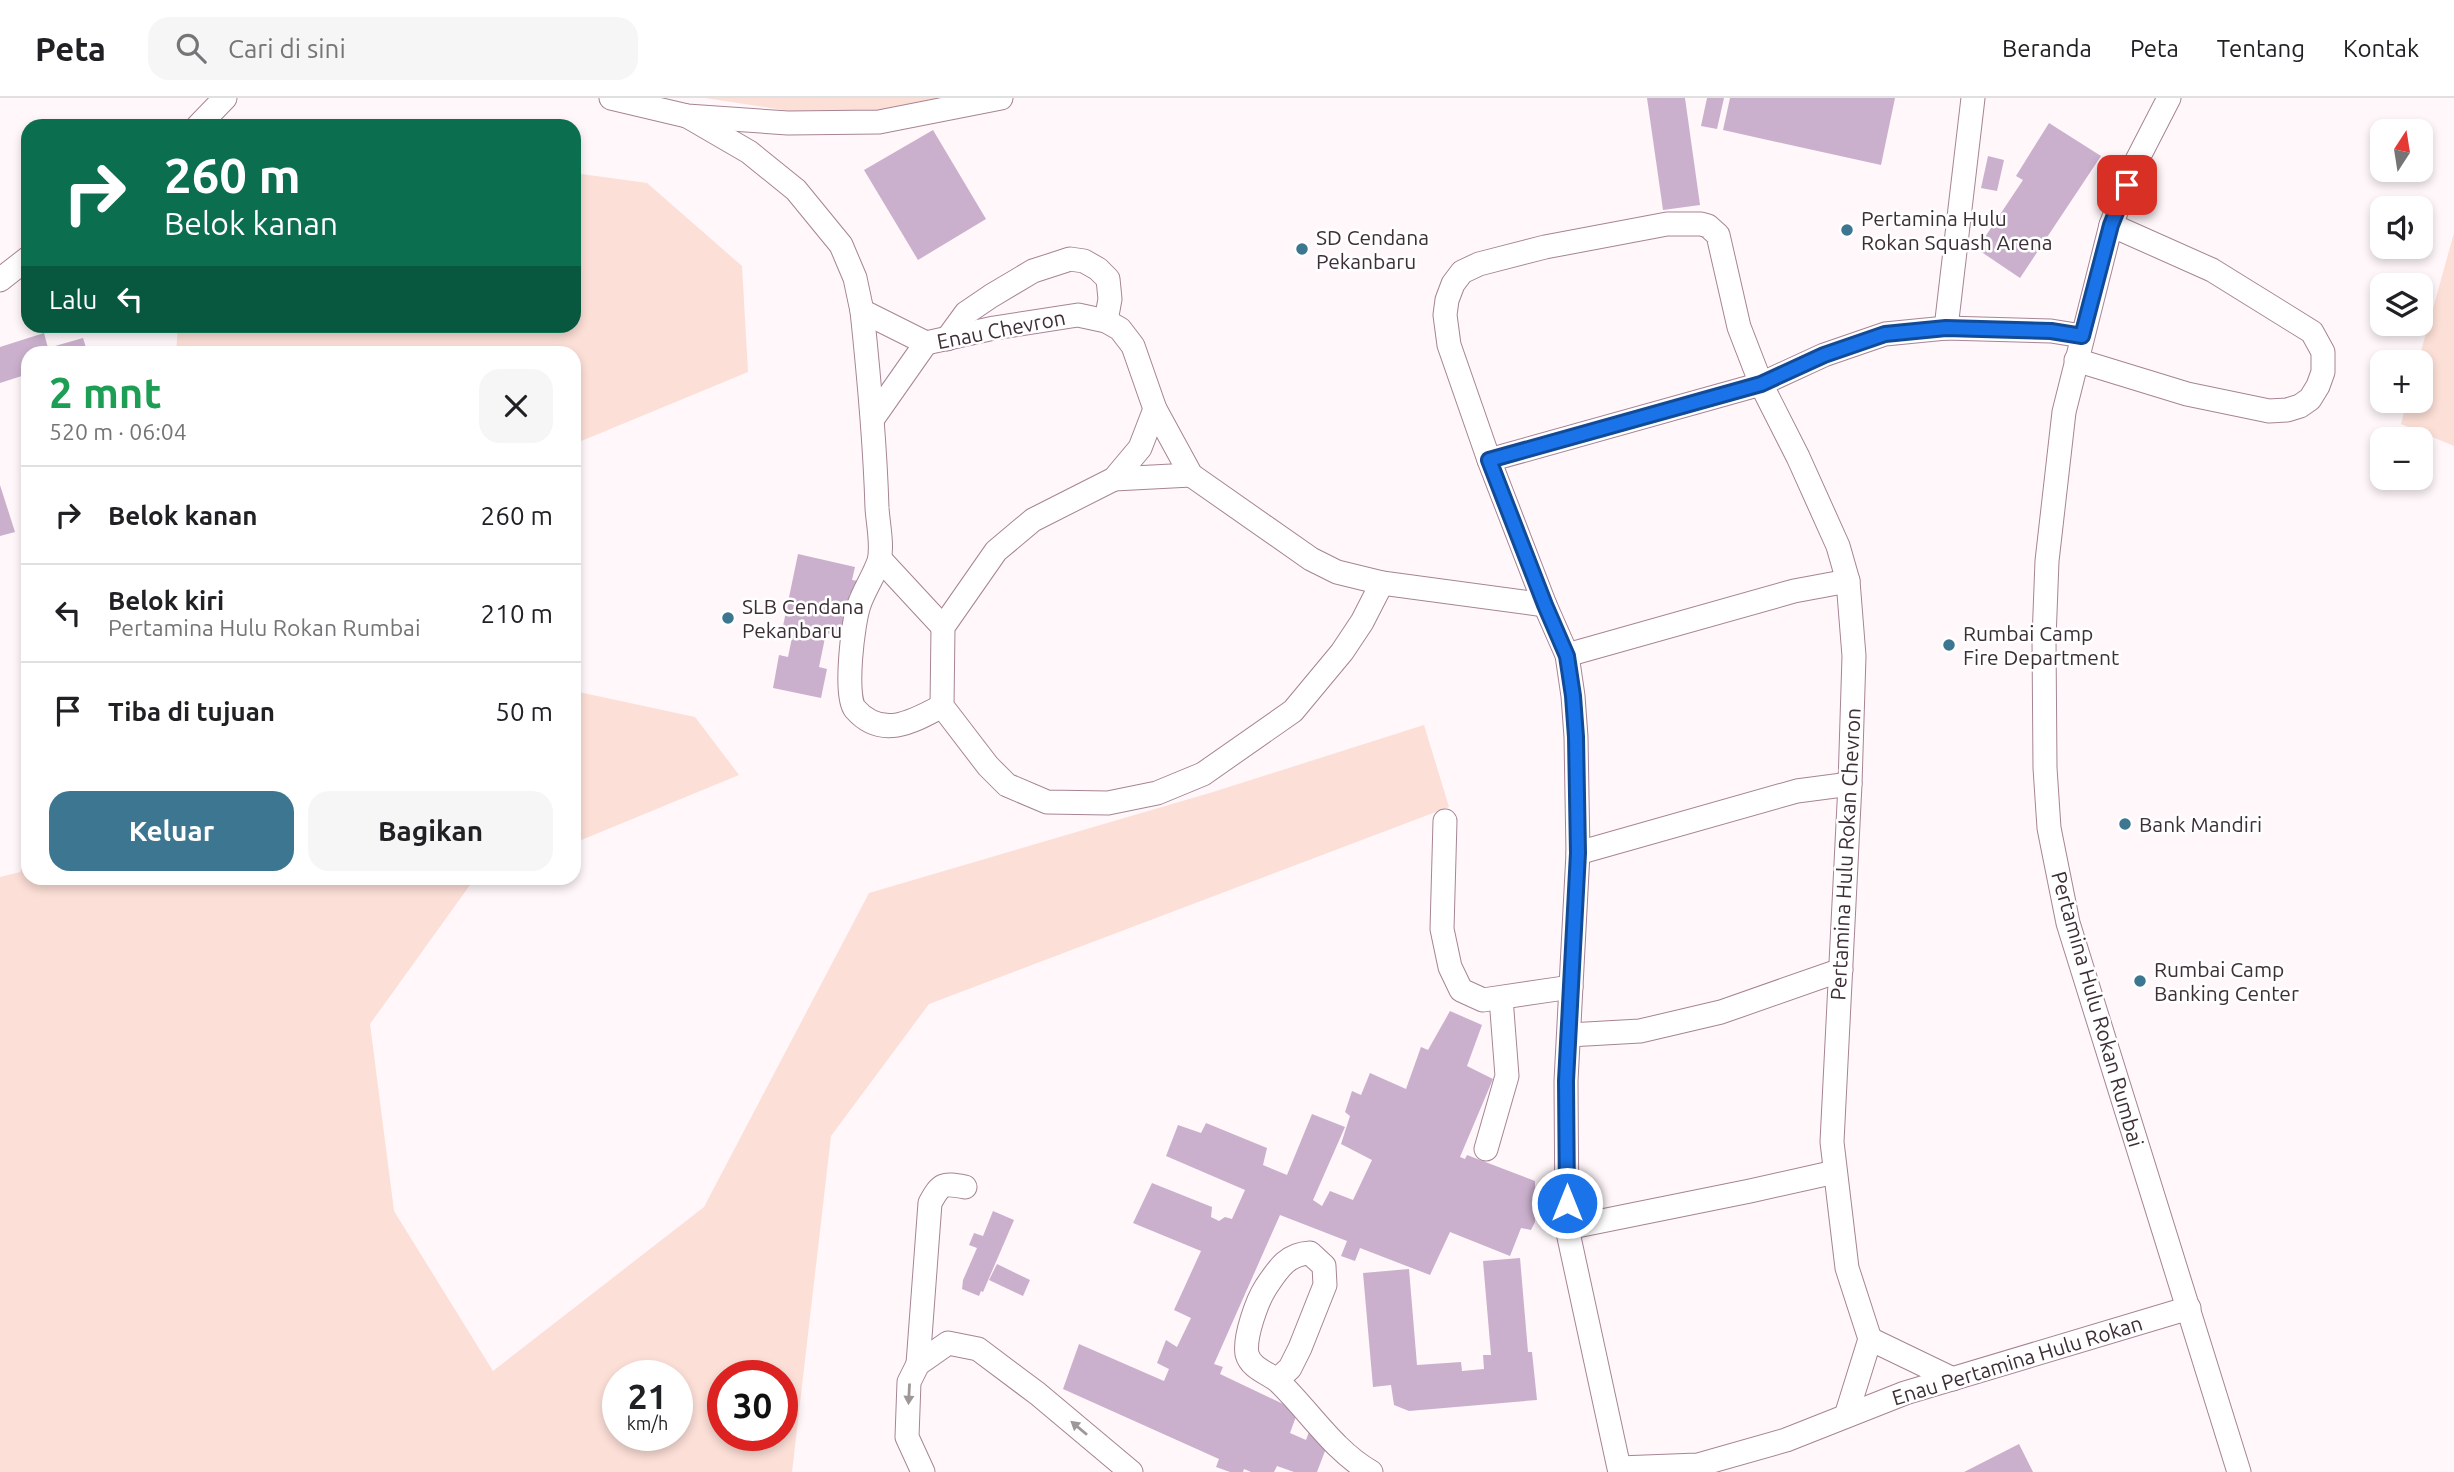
<!DOCTYPE html>
<html lang="id">
<meta charset="utf-8">
<style>
body{margin:0;font-family:Ubuntu,sans-serif;background:#f6f6f6;color:#202124;height:100vh;display:flex;flex-direction:column;font-size:26px;white-space:nowrap}
*{box-sizing:border-box;margin:0}
p{font-size:23px;color:#757577}
.icon{flex:none;width:38px;height:38px;fill:none;stroke:currentColor;stroke-width:2;stroke-linecap:round;stroke-linejoin:round}
.map{position:relative;flex:1;overflow:hidden}
.drawer{position:absolute;left:21px;top:248px;width:560px;height:539px;display:flex;flex-direction:column;background:#fff;border-radius:21px;box-shadow:0 4px 10px #0003}
.drawer>*{flex:none}
.top-card{position:absolute;left:21px;top:21px;width:560px;height:214px;border-radius:21px;box-shadow:0 4px 10px #0003;background:#0b6e4f;color:#fff;overflow:hidden}
.needle{width:46px;rotate:12deg}
.fabs{position:absolute;left:2370px;top:21px;display:grid;gap:14px}
.fabs a{display:grid;place-items:center;width:63px;height:63px;border-radius:14px;background:#fff;box-shadow:0 4px 10px #0003;font-size:35px}
.speed{position:absolute;left:602px;top:1262px;display:flex;gap:14px;font-size:35px;font-weight:700;text-align:center}
.speed>*{display:grid;place-content:center;width:91px;height:91px;border-radius:50%;background:#fff;box-shadow:0 4px 10px #0003;line-height:1}
.speed small{font-size:18px;font-weight:400}
.speed .limit{border:10px solid #d22;background:#fff;color:#111}
.pin{position:absolute;display:grid;place-items:center;width:60px;height:60px;color:#fff;margin:-30px;border-radius:14px;box-shadow:0 4px 10px #0006}
.me{position:absolute;width:77px;margin:-38px;rotate:0deg;stroke-linejoin:round;filter:drop-shadow(0 0 5px #0008)}
.turn{display:flex;align-items:center;gap:24px;height:147px;padding:0 28px;font-size:32px}
.turn .icon{width:91px;height:91px;stroke-width:2.5}
.turn b{display:block;font-size:49px;line-height:60px}
.then{display:flex;align-items:center;height:66px;padding:0 28px;background:#0003;gap:14px;font-size:26px}
.round{display:grid;place-items:center;flex:none;width:74px;height:74px;border-radius:21px;background:#f6f6f6}
.head{display:flex;align-items:center;justify-content:space-between;height:119px;padding:0 28px}
h1{font-size:42px;font-weight:700;line-height:52px;color:#1e9e55}
.button{display:flex;gap:14px;margin-top:auto;padding:14px 28px}
.button a{flex:1;height:80px;border-radius:21px;background:#3d7690;color:#fff;font-size:28px;font-weight:700;line-height:80px;text-align:center}
.button a+a{background:#f6f6f6;color:#202124}
ul{padding:0;list-style:none}
li{display:flex;align-items:center;gap:21px;height:98px;padding:0 28px;border-top:2px solid #e0e0e0}
li div{flex:1}
li b{display:block;font-size:26px}
li em{font-style:normal}
header{display:flex;align-items:center;gap:42px;box-sizing:border-box;height:98px;padding:0 35px;background:#fff;border-bottom:2px solid #e0e0e0}
header strong{font-size:33px}
nav{display:flex;gap:38px;margin-inline-start:auto;font-size:24px}
.search{width:490px;height:63px;background:#f6f6f6;display:flex;align-items:center;gap:18px;box-sizing:border-box;padding:0 24px;border-radius:21px;color:#757577;font-size:26px}
.map>svg:first-child{display:block}
.green{fill:#fcdfd7;fill-rule:evenodd}
.building{fill:#cab0cc}
.lines{fill:none;stroke-linecap:round;stroke-linejoin:round}
.minor-casing{stroke:#a68494;stroke-width:25}
.minor{stroke:#fff;stroke-width:23}
.oneway{fill:#9e979a}
.route-casing{stroke:#114b97;stroke-width:18}
.route{stroke:#1a73e8;stroke-width:12}
.poi-dot{fill:#3d7690;stroke:#fff;stroke-width:2.5}
.labels{text-anchor:middle;dominant-baseline:central;stroke-width:5;stroke-linejoin:round;paint-order:stroke}
.poi-label{font-size:21px;fill:#3d2f36;stroke:#fff;text-anchor:start}
.street-label{font-size:21px;fill:#3d2f36;stroke:#fff}
</style>
<header>
<strong>Peta</strong>
<div class="search"><svg class="icon" aria-label="search" viewBox="0 0 24 24"><circle cx="10" cy="10" r="6"/><path d="M15 15l6 6"/></svg>Cari di sini</div>
<nav><a>Beranda</a><a>Peta</a><a>Tentang</a><a>Kontak</a></nav>
</header>
<div class="map">
<svg width="2454" height="1374" viewBox="0 0 2454 1374">
<rect width="100%" height="100%" fill="#fff7fa"/>
<g class="green">
<path d="M705 0H970L887 12 797 14Z"/>
<path d="M574 75 647 85 742 168 748 274 574 346V256L176 255 178 228H574Z"/>
<path d="M2454 135V348L2401 326 2407 303H2420V264H2418Z"/>
<path d="M574 593 695 619 739 677 574 745Z"/>
<path d="M1424 627 1449 709 929 906 831 1038 792 1374H0V779L20 774 28 758V780L487 781 470 787 370 926 394 1113 493 1273 704 1109 869 795 1213 694ZM618 1278H677V1337H618ZM723 1278H782V1337H723Z"/>
</g>
<g class="building">
<path d="M1647 0H1685L1700 107 1663 112Z"/>
<path d="M1707 0H1724L1717 31 1701 28Z"/>
<path d="M1730 0H1895L1881 67 1723 32Z"/>
<path d="M2049 25 2101 58 2020 180 1977 151 2023 82 2016 78Z"/>
<path d="M933 32 986 121 918 162 864 72Z"/>
<path d="M1988 58 2004 62 1997 93 1981 90Z"/>
<path d="M44 235 48 250 83 240 88 256H28V276L0 285V249Z"/>
<path d="M0 387 15 434 0 438Z"/>
<path d="M798 456 855 469 852 482 859 483 856 495H850L841 538 826 535 819 569 827 571 821 600 773 590 779 557 788 559 794 530 783 528Z"/>
<path d="M1450 913 1482 927 1467 968 1493 981 1460 1059 1465 1061 1467 1057 1535 1083V1124L1531 1132 1521 1130 1510 1158 1450 1134 1430 1177 1360 1150 1355 1163 1341 1158 1347 1143 1280 1117 1214 1266 1223 1269 1220 1276 1298 1313 1290 1335 1306 1342 1310 1331 1330 1340 1317 1374H1294L1277 1368 1274 1374H1251L1244 1371 1243 1374H1230L1216 1369 1219 1361 1063 1291 1079 1246 1164 1283 1169 1271 1157 1265 1166 1242 1177 1249 1191 1220 1174 1212 1201 1153 1133 1125 1152 1085 1212 1109 1211 1119 1219 1123 1225 1119 1232 1121 1245 1092 1166 1058 1178 1027 1201 1035 1206 1025 1267 1050 1263 1067 1287 1077 1312 1016 1345 1029 1313 1102 1322 1108 1330 1093 1353 1102 1372 1062 1341 1046 1350 1018 1345 1014 1352 993 1361 997 1370 975 1406 991 1421 949 1428 952Z"/>
<path d="M993 1113 1014 1122 983 1194 981 1193 979 1198 962 1191 963 1182 977 1150 969 1147 974 1135 983 1138Z"/>
<path d="M1520 1160 1528 1254H1532L1537 1302 1409 1313 1394 1307 1391 1287 1373 1289 1363 1175 1409 1171 1417 1267 1461 1264 1462 1273 1484 1271 1483 1257H1491L1483 1163Z"/>
<path d="M997 1166 1030 1182 1023 1198 989 1182Z"/>
<path d="M2019 1346 2033 1374H1964Z"/>
</g>
<g class="lines">
<defs>
<g id="minor">
<path d="M611 0 687 18 788 25 879 24 1001 0"/>
<path d="M2169 0 2134 68 2111 127 2064 314 2047 463 2044 541 2045 670 2049 730 2068 825 2239 1374"/>
<path d="M687 18 749 54 796 92 841 147 855 180 862 213 926 245 994 230 1078 217 1106 223 1120 231 1133 248 1155 311 1191 377 1311 461 1337 474 1382 485 1545 507"/>
<path d="M198 28 225 0"/>
<path d="M0 182 28 160"/>
<path d="M862 213C869 279 875 344 877 410 878 426 883 448 879 463 874 478 864 492 859 507 853 524 844 598 855 611 882 642 914 623 942 608"/>
<path d="M1946 230 1973 0"/>
<path d="M947 241 966 215 991 198 1033 173 1070 161 1084 163 1098 171 1108 181 1110 201 1106 223"/>
<path d="M2076 262 2187 296 2269 313 2287 312 2300 308 2310 301 2318 288 2323 274V254L2312 234 2212 172 2111 127"/>
<path d="M1155 311 1140 350 1114 381 1033 422 996 453 943 529 942 608 988 668 1007 687 1047 704 1108 705 1157 695 1203 676 1293 613 1342 554 1362 524 1382 485"/>
<path d="M874 319 926 245"/>
<path d="M1489 362 1545 507 1567 557 1573 598 1576 639 1578 755 1566 983 1567 1130 1619 1370 1698 1367 1786 1342 1905 1295 2189 1210"/>
<path d="M1114 381 1191 377"/>
<path d="M880 461 943 529"/>
<path d="M1567 557 1794 493 1848 483"/>
<path d="M1445 723 1442 831 1450 869 1461 892 1483 902 1571 889"/>
<path d="M1578 755 1797 693 1850 686"/>
<path d="M1569 937 1640 933 1721 914 1841 872"/>
<path d="M1486 1051 1507 978 1501 900"/>
<path d="M1567 1130 1750 1093 1835 1074"/>
<path d="M1870 1241 1847 1170 1832 1044 1850 686 1854 558 1848 483 1838 448 1798 359 1761 286 1739 229 1718 137 1708 128 1701 126H1667L1545 149 1479 166 1462 174 1453 186 1447 202 1445 217 1449 247 1489 362 1761 286 1824 257 1885 236 1946 230 2051 233 2082 238"/>
<path d="M1870 1241 1953 1281"/>
<path d="M918 1266 930 1105C941 1085 943 1085 965 1089"/>
<path d="M1277 1282 1290 1270 1300 1250 1325 1187 1324 1168 1310 1155C1287 1156 1278 1171 1266 1189 1257 1203 1244 1239 1247 1256 1251 1271 1269 1275 1279 1284 1310 1314 1334 1353 1371 1374"/>
<path d="M1846 1318 1870 1241"/>
<path d="M923 1374 907 1339 909 1284 918 1266 948 1245 978 1251 1038 1296 1131 1374"/>
</g>
</defs>
<use href="#minor" class="minor-casing"/>
<use href="#minor" class="minor"/>
</g>
<defs><path id="oneway-solid" d="M-6-.8H1V-3.2L6.5 0L1 3.2V.8H-6Z" transform="scale(1.75)"/></defs>
<g class="oneway">
<use href="#oneway-solid" transform="translate(909 1296) rotate(93)"/>
<use href="#oneway-solid" transform="translate(1079 1330) rotate(-140)"/>
</g>
<g class="lines">
<defs>
<path id="route" d="M1567 1105 1566 983 1578 755 1576 639 1573 598 1567 558 1545 507 1489 362 1761 286 1824 257 1885 236 1946 230 2051 233 2082 238 2111 127 2127 87"/>
</defs>
<use href="#route" class="route-casing"/>
<use href="#route" class="route"/>
</g>
<g class="poi-dot">
<circle cx="1847" cy="132" r="7"/>
<circle cx="1302" cy="151" r="7"/>
<circle cx="728" cy="520" r="7"/>
<circle cx="1949" cy="547" r="7"/>
<circle cx="2125" cy="726" r="7"/>
<circle cx="2140" cy="883" r="7"/>
</g>
<g class="labels">
<g class="poi-label">
<text x="1861" y="120">Pertamina Hulu<tspan x="1861" dy="24">Rokan Squash Arena</tspan></text>
<text x="1316" y="139">SD Cendana<tspan x="1316" dy="24">Pekanbaru</tspan></text>
<text x="742" y="508">SLB Cendana<tspan x="742" dy="24">Pekanbaru</tspan></text>
<text x="1963" y="535">Rumbai Camp<tspan x="1963" dy="24">Fire Department</tspan></text>
<text x="2139" y="726">Bank Mandiri</text>
<text x="2154" y="871">Rumbai Camp<tspan x="2154" dy="24">Banking Center</tspan></text>
</g>
<g class="street-label">
<text transform="translate(1001 231) rotate(-11)">Enau Chevron</text>
<text transform="translate(1845 756) rotate(-87)">Pertamina Hulu Rokan Chevron</text>
<text transform="translate(2098 911) rotate(74)">Pertamina Hulu Rokan Rumbai</text>
<text transform="translate(2017 1262) rotate(-17)">Enau Pertamina Hulu Rokan</text>
</g>
</g>
</svg>
<div class="fabs">
<a><svg class="needle" viewBox="-14 -14 28 28"><path d="M0-13l5 13h-10z" fill="#e53935"/><path d="M0 13l5-13h-10z" fill="#757577"/></svg></a>
<a><svg class="icon" aria-label="sound" viewBox="0 0 24 24"><path d="M4 9h4l5-4v14l-5-4H4zM17 9q2 3 0 6"/></svg></a>
<a><svg class="icon" aria-label="layers" viewBox="0 0 24 24"><path d="M12 4l9 5-9 5-9-5zM3 14l9 5 9-5"/></svg></a>
<a>+</a>
<a>−</a>
</div>
<div class="speed"><div>21<small>km/h</small></div><div class="limit">30</div></div>
<div class="pin" style="left:2127px;top:87px;background:#d93025"><svg class="icon" aria-label="arrive" viewBox="0 0 24 24"><path d="M6 21V4h12l-3 4 3 4H6"/></svg></div>
<svg class="me" style="left:1567px;top:1105px" viewBox="-20 -20 40 40"><circle r="17" fill="#1a73e8" stroke="#fff" stroke-width="3"/><path d="M0-11L8 9 0 5-8 9z" fill="#fff"/></svg>
<div class="top-card">
<div class="turn"><svg class="icon" aria-label="right" viewBox="0 0 24 24"><path d="M7 20v-9h11M14 6l5 5-5 5"/></svg><div><b>260 m</b>Belok kanan</div></div>
<div class="then">Lalu<svg class="icon" aria-label="left" viewBox="0 0 24 24"><path d="M17 20v-9H6M10 6l-5 5 5 5"/></svg></div>
</div>
<section class="drawer">
<div class="head"><div><h1>2 mnt</h1><p>520 m · 06:04</p></div><a class="round"><svg class="icon" aria-label="close" viewBox="0 0 24 24"><path d="M6 6l12 12M18 6L6 18"/></svg></a></div>
<ul>
<li><svg class="icon" aria-label="right" viewBox="0 0 24 24"><path d="M7 20v-9h11M14 6l5 5-5 5"/></svg><div><b>Belok kanan</b></div><em>260 m</em></li>
<li><svg class="icon" aria-label="left" viewBox="0 0 24 24"><path d="M17 20v-9H6M10 6l-5 5 5 5"/></svg><div><b>Belok kiri</b><p>Pertamina Hulu Rokan Rumbai</p></div><em>210 m</em></li>
<li><svg class="icon" aria-label="arrive" viewBox="0 0 24 24"><path d="M6 21V4h12l-3 4 3 4H6"/></svg><div><b>Tiba di tujuan</b></div><em>50 m</em></li>
</ul>
<div class="button"><a>Keluar</a><a>Bagikan</a></div>
</section>
</div>
